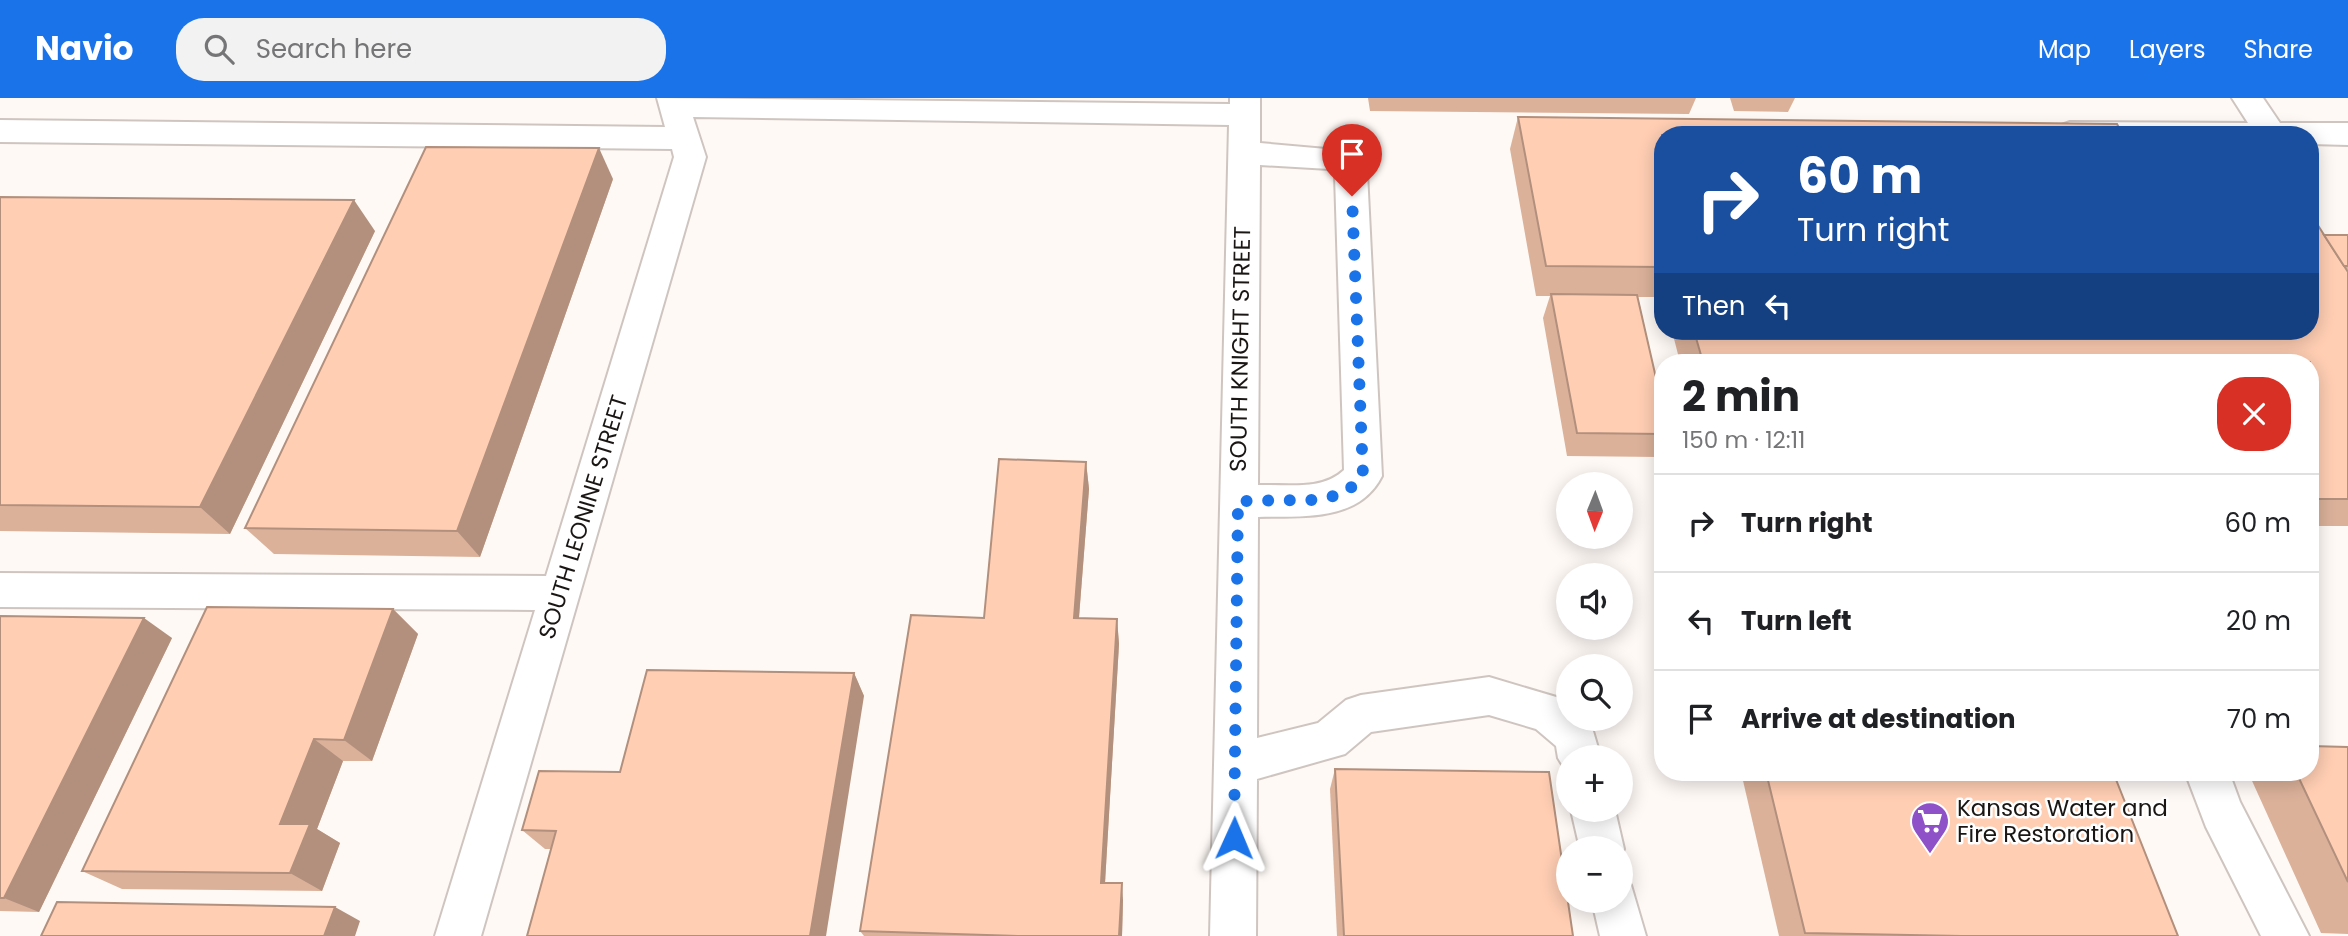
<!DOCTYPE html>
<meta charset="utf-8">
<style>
body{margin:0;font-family:Poppins,sans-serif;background:#f2f2f2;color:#202124;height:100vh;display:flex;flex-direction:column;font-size:26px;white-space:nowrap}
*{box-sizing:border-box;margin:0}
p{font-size:23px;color:#757577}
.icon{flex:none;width:38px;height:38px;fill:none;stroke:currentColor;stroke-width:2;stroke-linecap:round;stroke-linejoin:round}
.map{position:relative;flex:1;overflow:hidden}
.side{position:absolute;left:1654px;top:256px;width:665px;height:427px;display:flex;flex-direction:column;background:#fff;border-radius:28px;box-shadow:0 4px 18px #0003}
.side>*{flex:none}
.top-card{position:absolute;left:1654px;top:28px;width:665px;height:214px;border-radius:28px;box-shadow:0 4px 18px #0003;background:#1a4fa0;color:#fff;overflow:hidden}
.needle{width:46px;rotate:181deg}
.buttons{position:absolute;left:1556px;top:374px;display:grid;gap:14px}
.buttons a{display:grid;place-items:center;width:77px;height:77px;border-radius:50%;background:#fff;box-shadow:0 4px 18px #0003;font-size:35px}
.pin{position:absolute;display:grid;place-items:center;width:60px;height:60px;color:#fff;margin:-72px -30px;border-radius:50% 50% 50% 0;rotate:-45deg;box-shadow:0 0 7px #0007}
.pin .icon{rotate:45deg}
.me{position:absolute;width:77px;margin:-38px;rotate:1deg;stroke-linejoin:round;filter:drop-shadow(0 0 5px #0008)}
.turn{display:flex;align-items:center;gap:24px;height:147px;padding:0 28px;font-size:32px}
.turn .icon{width:91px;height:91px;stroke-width:2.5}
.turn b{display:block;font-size:49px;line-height:60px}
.then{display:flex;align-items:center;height:66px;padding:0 28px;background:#0003;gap:14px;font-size:26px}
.round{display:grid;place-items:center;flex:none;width:74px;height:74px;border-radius:28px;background:#f2f2f2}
.head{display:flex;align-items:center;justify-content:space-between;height:119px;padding:0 28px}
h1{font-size:42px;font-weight:700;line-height:52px}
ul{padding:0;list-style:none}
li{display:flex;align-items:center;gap:21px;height:98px;padding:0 28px;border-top:2px solid #e0e0e0}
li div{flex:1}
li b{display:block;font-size:26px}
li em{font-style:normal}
header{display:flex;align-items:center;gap:42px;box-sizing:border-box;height:98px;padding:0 35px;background:#1a73e8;color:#fff}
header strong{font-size:33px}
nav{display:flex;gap:38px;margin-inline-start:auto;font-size:24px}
.search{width:490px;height:63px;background:#f2f2f2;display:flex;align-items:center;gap:18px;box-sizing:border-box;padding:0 24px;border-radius:28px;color:#757577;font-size:26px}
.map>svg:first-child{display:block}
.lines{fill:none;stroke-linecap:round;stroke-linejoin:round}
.minor-casing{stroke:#cfc5c0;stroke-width:4}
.minor{fill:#fff;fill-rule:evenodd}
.wall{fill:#dbb19a}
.shaded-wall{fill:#b2907d}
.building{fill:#ffceb3;stroke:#b2907d;stroke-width:2}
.route{stroke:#1a73e8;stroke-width:12;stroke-dasharray:0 21.6}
.labels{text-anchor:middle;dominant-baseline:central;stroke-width:5;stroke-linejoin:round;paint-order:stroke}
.street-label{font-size:23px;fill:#191614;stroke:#fff}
.poi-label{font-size:23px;fill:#191614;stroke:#fff;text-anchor:start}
</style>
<header>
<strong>Navio</strong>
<div class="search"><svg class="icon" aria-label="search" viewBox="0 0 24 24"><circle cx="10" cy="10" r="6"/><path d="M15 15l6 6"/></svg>Search here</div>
<nav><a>Map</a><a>Layers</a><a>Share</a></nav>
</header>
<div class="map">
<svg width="2348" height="838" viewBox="0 0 2348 838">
<rect width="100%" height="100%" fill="#fef9f5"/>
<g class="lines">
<defs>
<g id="minor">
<path d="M657 0 1230 6V0H1260V45L1349 53 1367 74 1382 378C1359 424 1303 418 1258 419L1257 640 1318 625 1346 602 1361 597 1489 579 1563 601 1568 605V621L1590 623 1601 660H1568V676L1558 660 1556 648 1536 631 1489 617 1371 634 1345 656 1257 681 1256 838H1210L1229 27 693 19 706 59 481 838H435L535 512 0 509V475L546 478 674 59 672 51 0 44V22L665 29ZM1260 67 1329 71 1335 77 1344 372C1322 393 1287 386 1258 387Z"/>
<path d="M2232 0H2263L2280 25H2348V47L2310 46V37L2054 35 2059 28 2070 24 2248 25Z"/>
<path d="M2185 674H2229L2240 704 2309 838H2261L2206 729Z"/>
<path d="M1571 712H1615L1624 751 1620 760V751H1580Z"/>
<path d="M1620 782 1631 787 1646 838H1600L1592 803H1620Z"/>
</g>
</defs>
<use href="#minor" class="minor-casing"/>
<use href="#minor" class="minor"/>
</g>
<g class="wall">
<path d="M1368 0H1696L1689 16 1370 13Z"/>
<path d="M1730 0H1795L1788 14 1734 13Z"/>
<path d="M1518 19 1662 37V199H1638L1662 306V350L1658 359 1567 358 1543 220 1550 198H1536L1510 51Z"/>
<path d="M613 81 480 459 274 456 245 430Z"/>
<path d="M0 99 375 133 230 436 0 433Z"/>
<path d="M2324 137H2348V428H2310V264H1680L1672 233H2310Z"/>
<path d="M1086 364 1089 391 1079 520 1117 521 1119 546 1105 785 1123 802 1122 838H864L860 833 984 520Z"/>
<path d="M393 511 418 536 372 663H343L317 731 340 745 322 793 122 791 82 773Z"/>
<path d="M0 518 172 540 39 814 0 813Z"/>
<path d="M854 575 864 598 551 751H545L522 732 620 674Z"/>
<path d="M2348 649V836L2321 835 2248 674H2310Z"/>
<path d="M1335 671 1573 838H1337L1330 691Z"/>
<path d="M1741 674H2113L2178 838H1779Z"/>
</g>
<g class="shaded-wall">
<path d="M599 50 613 81 480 459 457 433Z"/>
<path d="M354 102 375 133 230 436 200 409Z"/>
<path d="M1086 364 1089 391 1077 544 1074 520Z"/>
<path d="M393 511 418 536 372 663 344 642Z"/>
<path d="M144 520 172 540 39 814 4 800Z"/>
<path d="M1117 521 1119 546 1104 802 1101 785Z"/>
<path d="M854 575 864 598 826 838H810Z"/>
<path d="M314 641 343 663 317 731 340 745 322 793 290 775 280 726Z"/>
<path d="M1122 785 1123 802 1122 838H1119Z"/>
<path d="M335 809 360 823 355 838H324Z"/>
</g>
<g class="building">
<path d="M1518 19 2117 26 2123 37H1662V169L1546 168Z"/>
<path d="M426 49 599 50 457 433 245 430Z"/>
<path d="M0 99 354 102 200 409 0 407Z"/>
<path d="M2310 115 2348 174V401H2310V264H1703L1694 233H2310Z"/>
<path d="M2324 137H2348V168H2344Z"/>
<path d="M1551 196 1637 197 1662 306V336L1577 335Z"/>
<path d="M999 361 1086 364 1074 520 1117 521 1101 785H1122L1119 838H1019L860 833 911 517 984 520Z"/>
<path d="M207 509 393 511 344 642 314 641 280 726H310L290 775 82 773Z"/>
<path d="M0 518 144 520 4 800H0Z"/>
<path d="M647 572 854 575 810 838H527L556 733 522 732 539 673 620 674Z"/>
<path d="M2310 648 2348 649V784L2296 674H2310Z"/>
<path d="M1335 671 1549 674 1573 838H1344Z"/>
<path d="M1766 674H2113L2178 838H1962L1805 835Z"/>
<path d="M57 804 335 809 324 838H41Z"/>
</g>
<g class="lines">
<path class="route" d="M1234 740 1238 403 1314 402 1344 396 1363 378 1352 98"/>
</g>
<defs>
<symbol id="supermarket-pin" viewBox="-11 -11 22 30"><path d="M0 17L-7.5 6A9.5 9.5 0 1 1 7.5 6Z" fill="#8e51c7" stroke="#fff"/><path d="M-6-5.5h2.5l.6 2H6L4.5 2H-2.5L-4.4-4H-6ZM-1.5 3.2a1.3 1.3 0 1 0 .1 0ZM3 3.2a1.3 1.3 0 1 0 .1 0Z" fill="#fff"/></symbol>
</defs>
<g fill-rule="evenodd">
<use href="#supermarket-pin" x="1908" y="701" width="44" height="60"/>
</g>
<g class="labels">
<g class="street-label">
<text transform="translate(1240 251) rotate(-89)">SOUTH KNIGHT STREET</text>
<text transform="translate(583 419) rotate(-73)">SOUTH LEONINE STREET</text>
</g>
<g class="poi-label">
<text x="1957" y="710">Kansas Water and<tspan x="1957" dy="26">Fire Restoration</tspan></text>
</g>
</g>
</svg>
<div class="buttons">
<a><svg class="needle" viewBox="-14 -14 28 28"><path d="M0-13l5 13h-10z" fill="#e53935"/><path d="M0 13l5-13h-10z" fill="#757577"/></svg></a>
<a><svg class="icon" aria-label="sound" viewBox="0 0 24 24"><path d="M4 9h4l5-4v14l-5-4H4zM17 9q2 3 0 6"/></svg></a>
<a><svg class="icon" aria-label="search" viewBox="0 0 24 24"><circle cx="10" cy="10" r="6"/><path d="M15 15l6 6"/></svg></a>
<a>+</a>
<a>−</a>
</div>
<div class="pin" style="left:1352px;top:98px;background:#d93025"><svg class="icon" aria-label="arrive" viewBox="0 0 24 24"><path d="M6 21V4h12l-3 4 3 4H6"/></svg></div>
<svg class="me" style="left:1234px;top:740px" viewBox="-20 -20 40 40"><path d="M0-17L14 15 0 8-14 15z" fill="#1a73e8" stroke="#fff" stroke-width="4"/></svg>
<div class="top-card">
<div class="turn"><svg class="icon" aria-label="right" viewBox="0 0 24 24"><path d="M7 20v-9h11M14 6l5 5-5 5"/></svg><div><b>60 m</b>Turn right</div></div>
<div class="then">Then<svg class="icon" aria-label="left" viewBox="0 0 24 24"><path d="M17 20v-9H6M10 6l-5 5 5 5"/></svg></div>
</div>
<section class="side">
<div class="head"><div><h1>2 min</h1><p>150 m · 12:11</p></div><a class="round" style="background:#d93025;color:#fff"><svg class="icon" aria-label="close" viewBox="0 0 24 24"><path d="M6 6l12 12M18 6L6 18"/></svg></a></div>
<ul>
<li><svg class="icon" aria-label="right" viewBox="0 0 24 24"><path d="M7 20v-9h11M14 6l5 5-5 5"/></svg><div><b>Turn right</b></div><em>60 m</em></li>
<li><svg class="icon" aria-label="left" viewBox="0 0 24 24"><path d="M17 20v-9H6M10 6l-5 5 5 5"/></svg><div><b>Turn left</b></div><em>20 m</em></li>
<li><svg class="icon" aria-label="arrive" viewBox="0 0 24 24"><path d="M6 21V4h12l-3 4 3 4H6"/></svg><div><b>Arrive at destination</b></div><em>70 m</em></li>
</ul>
</section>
</div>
